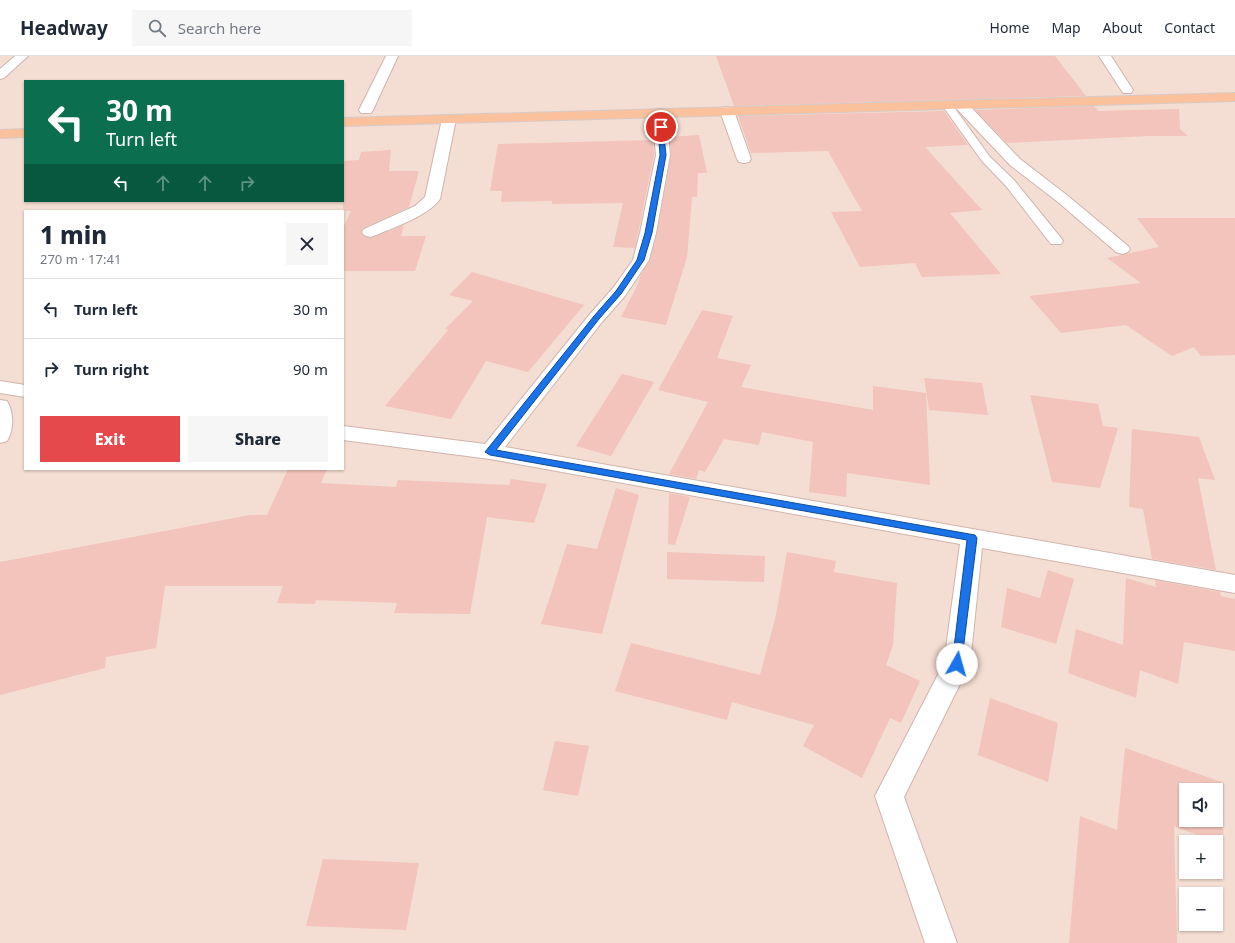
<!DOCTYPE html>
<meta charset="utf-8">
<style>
body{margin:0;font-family:"Noto Sans",sans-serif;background:#f6f6f7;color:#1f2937;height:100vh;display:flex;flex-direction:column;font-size:15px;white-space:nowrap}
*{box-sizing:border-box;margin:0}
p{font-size:13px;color:#747a83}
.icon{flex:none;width:22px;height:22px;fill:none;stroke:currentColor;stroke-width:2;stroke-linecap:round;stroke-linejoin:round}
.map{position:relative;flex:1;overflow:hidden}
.panel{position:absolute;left:24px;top:154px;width:320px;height:260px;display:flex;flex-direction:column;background:#fff;border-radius:0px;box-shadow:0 1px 3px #0004}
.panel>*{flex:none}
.hud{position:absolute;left:24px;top:24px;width:320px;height:122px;border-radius:0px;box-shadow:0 1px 3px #0004;background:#0b6e4f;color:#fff;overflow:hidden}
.controls{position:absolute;left:1179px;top:727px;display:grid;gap:8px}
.controls a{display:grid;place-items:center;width:44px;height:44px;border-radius:0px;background:#fff;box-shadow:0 1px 3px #0004;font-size:20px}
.pin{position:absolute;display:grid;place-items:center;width:34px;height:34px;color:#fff;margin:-17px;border:2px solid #fff;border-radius:50%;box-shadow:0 1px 4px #0007}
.me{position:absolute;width:44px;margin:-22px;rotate:7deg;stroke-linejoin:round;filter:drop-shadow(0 0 3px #0008)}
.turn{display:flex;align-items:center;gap:14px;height:84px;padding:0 16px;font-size:18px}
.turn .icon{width:52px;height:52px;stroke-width:2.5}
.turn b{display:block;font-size:28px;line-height:34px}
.lanes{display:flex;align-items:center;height:38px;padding:0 16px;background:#0003;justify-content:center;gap:20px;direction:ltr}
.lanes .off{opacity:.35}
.round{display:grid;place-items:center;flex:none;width:42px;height:42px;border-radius:0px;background:#f6f6f7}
.overview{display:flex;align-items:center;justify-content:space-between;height:68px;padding:0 16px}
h1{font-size:24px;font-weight:800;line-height:30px}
.cta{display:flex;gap:8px;margin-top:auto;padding:8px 16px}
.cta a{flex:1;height:46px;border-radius:0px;background:#e6494b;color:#fff;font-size:16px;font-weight:800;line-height:46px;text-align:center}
.cta a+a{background:#f6f6f7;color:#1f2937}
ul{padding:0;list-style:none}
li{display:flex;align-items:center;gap:12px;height:60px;padding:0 16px;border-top:1px solid #e0e1e3}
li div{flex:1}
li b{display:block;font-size:15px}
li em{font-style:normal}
header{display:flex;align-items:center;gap:24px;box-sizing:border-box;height:56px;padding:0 20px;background:#fff;border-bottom:1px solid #e0e1e3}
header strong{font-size:19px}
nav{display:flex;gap:22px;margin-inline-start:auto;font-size:14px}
.search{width:280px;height:36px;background:#f6f6f7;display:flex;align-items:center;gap:10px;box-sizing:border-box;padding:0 14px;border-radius:0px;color:#747a83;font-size:15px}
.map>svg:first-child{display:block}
.residential{fill:#f4ddd2;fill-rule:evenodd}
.building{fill:#f2c4bb;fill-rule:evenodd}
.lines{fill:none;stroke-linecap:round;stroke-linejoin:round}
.lane-casing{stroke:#d0b4ad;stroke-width:2}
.street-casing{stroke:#d0b4ad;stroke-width:2}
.secondary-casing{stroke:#d3b3aa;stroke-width:2}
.primary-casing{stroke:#d6cac8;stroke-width:2}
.lane{fill:#fff;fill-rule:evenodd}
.street{fill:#fff;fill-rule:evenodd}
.secondary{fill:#fff;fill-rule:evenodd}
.primary{fill:#fbc19c;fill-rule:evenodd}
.route{fill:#1a73e8;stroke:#114b97}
</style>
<header>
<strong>Headway</strong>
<div class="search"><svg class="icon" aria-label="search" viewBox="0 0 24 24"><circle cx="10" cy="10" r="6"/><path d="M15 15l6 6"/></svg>Search here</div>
<nav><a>Home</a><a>Map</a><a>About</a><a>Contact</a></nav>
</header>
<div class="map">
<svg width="1235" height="887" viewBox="0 0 1235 887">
<rect width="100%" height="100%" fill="#fcede4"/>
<path class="residential" d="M0 0H1235V887H0ZM25 25H343V145H25ZM25 155H343V413H25ZM1186 734H1216V764H1186ZM1186 786H1216V816H1186ZM1186 838H1216V868H1186Z"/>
<g class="building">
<path d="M716 0H1055L1086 40 734 50Z"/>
<path d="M1094 50 1098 55 1179 53 1180 73 1188 80H1148L1007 87 975 54Z"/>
<path d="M944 55 968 89 925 91 982 154 950 157 1001 218 922 221 915 207 860 211 831 156 862 155 828 95 751 97 738 60Z"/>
<path d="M699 79 707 117H698L697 141H692L687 201 666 269 621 261 637 230 641 218 650 204 657 177 671 99 670 81Z"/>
<path d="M653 84 654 99 635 192 613 191 623 147 552 148V145L501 146 502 135H490L498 88Z"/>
<path d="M391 94 389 115H419L409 151 363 172 361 177 364 180 370 182 404 169 401 180H426L415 215H343V172L351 155H343V105L359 104 361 96Z"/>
<path d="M1137 162H1235V299L1201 300 1194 291 1172 300 1126 269 1061 277 1029 240 1141 227 1107 202 1159 191Z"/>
<path d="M472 216 584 249 528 316 486 305 451 363 385 350 448 274 445 273 473 245 449 239Z"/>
<path d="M702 254 733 260 717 302 751 309 741 331 873 354V330L926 337 930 429 847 417 846 441 809 436 813 386 762 376 759 389 724 383 705 416 699 414 696 423 669 418 708 346 658 334Z"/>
<path d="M622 318 654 326 611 400 576 390Z"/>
<path d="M924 322 982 327 988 359 929 354Z"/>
<path d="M1030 339 1098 348 1103 370 1118 372 1100 432 1052 426Z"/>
<path d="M1132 373 1199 381 1215 424 1198 422 1216 514 1152 503 1143 453 1129 451Z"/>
<path d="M288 413H327L321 427 396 431 398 424 509 429 511 423 547 428 534 467 487 461 470 558 394 557 397 547 316 544 315 548 277 547 283 530H165L156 592 106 601 105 612 0 639V506L250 459H267Z"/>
<path d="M616 432 639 439 602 578 541 568 567 488 597 493Z"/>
<path d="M669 437 690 441 675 489 668 488Z"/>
<path d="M667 496 765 500 764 526 667 523Z"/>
<path d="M787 496 836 505 834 516 897 527 893 589 886 609 920 625 901 667 890 662 862 722 803 690 814 669 732 646 727 664 615 635 631 587 760 619 776 559Z"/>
<path d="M1048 514 1074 523 1056 588 1001 571 1007 532 1040 542Z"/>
<path d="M1126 522 1156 531 1155 524 1220 536 1221 540 1235 543V595L1184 586 1178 628 1140 614 1136 642 1068 617 1076 573 1123 589Z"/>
<path d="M990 642 1058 667 1048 726 978 699Z"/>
<path d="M555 685 589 690 578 740 543 734Z"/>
<path d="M1125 692 1224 727 1223 789 1174 770 1177 887H1069L1080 760 1117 774ZM1186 734H1216V764H1186Z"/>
<path d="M323 803 419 807 406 874 306 870Z"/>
</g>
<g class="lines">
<defs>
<path id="lane" d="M947 46 951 47 990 101 1014 124 1061 182 1063 185 1061 188H1051L1006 130 982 105 942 49Z"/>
<g id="street">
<path d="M15 0H28L4 22 0 23V13Z"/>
<path d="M386 0H398L373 54 371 57H361L359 54Z"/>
<path d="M1099 0H1111L1133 34 1131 37H1123Z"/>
<path d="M961 45 966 46 1020 103 1068 140 1128 190 1130 193 1128 196 1122 198 1116 196 1058 146 1010 109 956 52 954 49 956 46Z"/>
<path d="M727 51 732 52 734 55 751 103 749 106 744 107 739 106 737 103 720 55 722 52Z"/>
<path d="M659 53 664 54 666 57 670 99 656 177 649 204 625 240 602 266 505 391 1235 519V537L982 492 970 608 904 741 957 887H925L875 740 944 607 960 488 490 403 343 384V370L485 388 590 258 613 232 633 204 640 177 656 99 652 57 654 54Z"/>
<path d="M449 59 454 60 456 63 440 143C428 160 395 171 376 179L370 181 364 179 362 176 364 173 415 150 425 141 442 63 444 60Z"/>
<path d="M0 325 25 329V341L0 337Z"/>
</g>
<path id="secondary" d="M0 344 7 345C14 356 14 374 7 385L0 387Z"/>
<g id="primary">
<path d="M1235 37V45L343 70V62Z"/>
<path d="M25 73V81L0 82V74Z"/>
</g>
</defs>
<use href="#lane" class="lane-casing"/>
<use href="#street" class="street-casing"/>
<use href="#secondary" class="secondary-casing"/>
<use href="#primary" class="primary-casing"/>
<use href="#lane" class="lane"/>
<use href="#street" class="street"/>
<use href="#secondary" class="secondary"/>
<use href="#primary" class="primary"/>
</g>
<path class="route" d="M661 69 663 71 666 99 652 177 644 204 621 238 599 263 496 394 975 479 977 482 961 611 957 612 953 611 952 608 967 484 490 399 485 396 594 260 616 235 637 204 645 177 660 99 658 71Z"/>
</svg>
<div class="controls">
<a><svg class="icon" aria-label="sound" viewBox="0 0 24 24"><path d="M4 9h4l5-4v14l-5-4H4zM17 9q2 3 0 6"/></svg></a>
<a>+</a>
<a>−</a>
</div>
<div class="pin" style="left:661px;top:71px;background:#d93025"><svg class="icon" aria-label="arrive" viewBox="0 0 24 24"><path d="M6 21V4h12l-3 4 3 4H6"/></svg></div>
<svg class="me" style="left:957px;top:608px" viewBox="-20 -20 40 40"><circle r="19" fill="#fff"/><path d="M0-13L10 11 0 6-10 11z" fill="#1a73e8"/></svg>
<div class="hud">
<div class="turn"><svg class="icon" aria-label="left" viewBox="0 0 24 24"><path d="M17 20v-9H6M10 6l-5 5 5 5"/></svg><div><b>30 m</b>Turn left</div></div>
<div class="lanes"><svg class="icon" aria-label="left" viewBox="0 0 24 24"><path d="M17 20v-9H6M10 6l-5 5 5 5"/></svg><svg class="icon off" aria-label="ahead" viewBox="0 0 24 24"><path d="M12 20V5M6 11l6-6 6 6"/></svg><svg class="icon off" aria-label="ahead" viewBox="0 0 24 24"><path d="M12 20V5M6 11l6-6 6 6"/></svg><svg class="icon off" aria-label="right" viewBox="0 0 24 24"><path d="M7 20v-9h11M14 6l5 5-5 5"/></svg></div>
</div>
<section class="panel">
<div class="overview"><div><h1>1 min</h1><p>270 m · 17:41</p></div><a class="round"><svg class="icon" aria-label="close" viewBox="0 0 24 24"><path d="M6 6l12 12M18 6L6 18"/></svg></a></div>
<ul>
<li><svg class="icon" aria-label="left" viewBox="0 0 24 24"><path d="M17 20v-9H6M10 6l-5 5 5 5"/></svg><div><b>Turn left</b></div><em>30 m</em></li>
<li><svg class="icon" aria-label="right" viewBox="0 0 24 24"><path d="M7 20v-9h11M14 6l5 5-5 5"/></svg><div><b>Turn right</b></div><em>90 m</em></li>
</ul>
<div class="cta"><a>Exit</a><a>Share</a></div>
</section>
</div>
